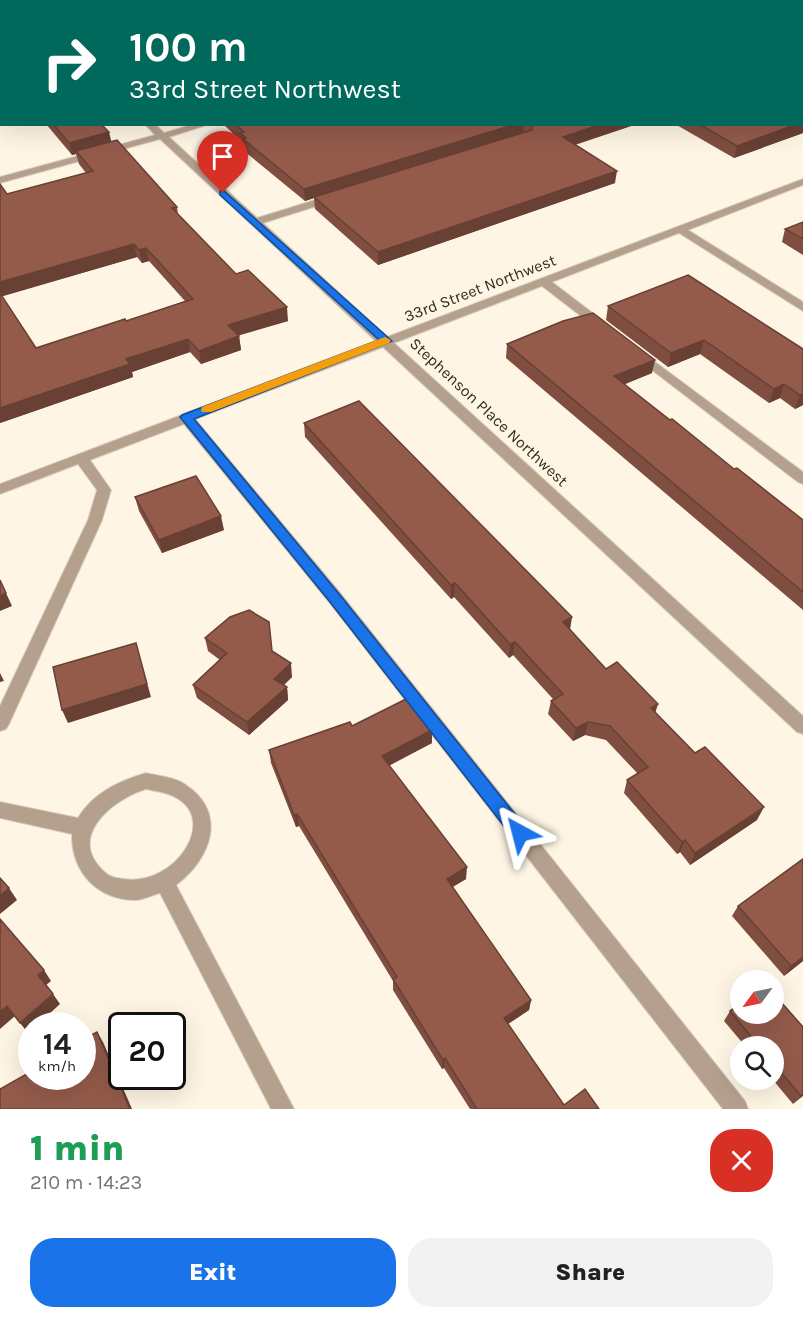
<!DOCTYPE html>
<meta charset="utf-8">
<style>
body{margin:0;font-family:Karla,sans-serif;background:#f2f2f2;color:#202124;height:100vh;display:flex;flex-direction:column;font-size:22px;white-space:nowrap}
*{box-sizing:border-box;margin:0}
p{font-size:20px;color:#757577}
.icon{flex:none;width:33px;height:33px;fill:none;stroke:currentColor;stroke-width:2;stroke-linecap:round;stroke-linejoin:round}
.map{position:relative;height:1109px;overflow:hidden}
.side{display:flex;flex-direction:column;background:#fff;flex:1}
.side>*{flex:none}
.hud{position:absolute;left:0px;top:0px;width:804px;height:126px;box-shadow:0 6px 24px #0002;background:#00695c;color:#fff;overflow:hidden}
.needle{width:39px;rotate:237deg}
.fabs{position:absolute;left:730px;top:970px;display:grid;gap:12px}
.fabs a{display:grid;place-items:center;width:54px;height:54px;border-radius:50%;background:#fff;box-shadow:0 6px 24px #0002;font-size:30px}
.speed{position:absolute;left:18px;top:1012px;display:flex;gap:12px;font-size:30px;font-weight:700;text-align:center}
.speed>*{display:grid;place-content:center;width:78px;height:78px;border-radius:50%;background:#fff;box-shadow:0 6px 24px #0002;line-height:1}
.speed small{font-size:15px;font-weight:400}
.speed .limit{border:3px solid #111;border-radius:9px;background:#fff;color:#111}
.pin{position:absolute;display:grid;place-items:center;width:51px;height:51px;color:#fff;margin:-62px -26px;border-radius:50% 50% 50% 0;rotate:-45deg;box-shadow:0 0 6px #0007}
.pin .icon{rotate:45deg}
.me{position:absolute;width:66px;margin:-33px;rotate:322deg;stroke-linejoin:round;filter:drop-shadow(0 0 4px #0008)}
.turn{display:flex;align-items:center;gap:21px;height:126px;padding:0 30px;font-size:27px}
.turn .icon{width:78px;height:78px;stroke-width:2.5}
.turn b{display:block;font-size:42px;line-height:51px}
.round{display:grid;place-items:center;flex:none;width:63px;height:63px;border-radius:24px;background:#f2f2f2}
.overview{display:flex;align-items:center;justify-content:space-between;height:102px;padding:0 30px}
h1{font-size:36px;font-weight:800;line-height:45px;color:#1e9e55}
.primary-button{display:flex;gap:12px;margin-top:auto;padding:12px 30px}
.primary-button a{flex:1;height:69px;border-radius:24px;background:#1a73e8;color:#fff;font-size:24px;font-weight:800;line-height:69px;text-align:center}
.primary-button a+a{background:#f2f2f2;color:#202124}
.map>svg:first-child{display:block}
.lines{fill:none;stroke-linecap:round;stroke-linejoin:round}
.minor-casing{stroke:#d9d1c1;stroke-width:2}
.minor{fill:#b5a08e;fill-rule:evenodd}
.wall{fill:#7f4e40;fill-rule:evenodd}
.shaded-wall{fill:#684034}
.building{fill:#945b4b;stroke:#684034;stroke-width:1.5}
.route{fill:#1a73e8;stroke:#114b97;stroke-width:1.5}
.slow{fill:#f59e0b}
.labels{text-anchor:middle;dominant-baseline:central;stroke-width:6;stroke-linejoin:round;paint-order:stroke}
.street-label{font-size:16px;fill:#322c21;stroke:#fef5e4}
</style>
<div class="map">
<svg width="803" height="1109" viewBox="0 0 803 1109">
<rect width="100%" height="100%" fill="#fef5e4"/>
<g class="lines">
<defs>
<g id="minor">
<path d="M64 0H76L62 2Z"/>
<path d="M620 0H630L631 2H621Z"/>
<rect x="0" y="13" width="2" height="4"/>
<rect x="802" y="80" width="1" height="6"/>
<path d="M145 124H155L164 133 194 124H210L169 137 257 218 328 196H336V200L263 223 387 337 803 179V185L688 230 803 302V311L679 233 552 282 607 324V330H599L542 286 394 343 803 716V734L797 732 383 347 195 419 341 594 745 1101 748 1109H723L329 602 184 424 90 460 111 490 102 520 9 724 6 729 0 731V706L88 520 97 490 78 464 0 494V484L376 341 160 139 0 183V177L155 135Z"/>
<path d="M639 350 803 472V484L798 482 635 357 633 354Z"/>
<path d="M146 773C158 776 176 777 186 785 228 813 211 859 176 885L294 1109H271L160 893C153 895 144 899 137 900 98 901 71 872 72 834L0 818V802L78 818C93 793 119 781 146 773ZM146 789C154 791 165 792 173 796 221 818 175 887 124 879 118 878 112 878 107 874 64 839 111 800 146 789Z"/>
</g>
</defs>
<use href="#minor" class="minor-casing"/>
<use href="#minor" class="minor"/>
</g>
<g class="wall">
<path d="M743 0H803V26L802 2H746Z"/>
<path d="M803 106V133L734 158 675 124H802Z"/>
<path d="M46 124H101L111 142 177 207 178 214 236 274 288 321 238 335 239 336 241 350 201 364 190 352 132 372 133 377 0 423V184L7 194 86 173 79 164 76 154 72 155ZM137 257 142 263 149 261 185 301 126 321 36 348 2 296Z"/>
<path d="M223 124H637L575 145 615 183 378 265 315 209 314 198 305 201 244 151V147L241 145 240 140Z"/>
<path d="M803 222V255L782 242 785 229Z"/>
<path d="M608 306 790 340 803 405 795 409 780 398 769 403 700 354 668 367 606 320Z"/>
<path d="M507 344 652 373 624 384 734 469 803 520V610L506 358Z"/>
<path d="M304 423 570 629 606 669 655 713 757 820 690 865 680 852 677 854 624 793 627 780 638 774 606 740 585 735 573 741 548 714 551 701 553 699 513 655 509 658 454 597 451 599 305 437Z"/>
<path d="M135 497 224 530 162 553 139 511Z"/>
<path d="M269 622 272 651 292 677 284 685 287 687 288 700 249 735 197 698 193 685 220 660 208 651 205 638Z"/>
<path d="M352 726 432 743 389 765 466 879 452 887 531 1000 529 1010 508 1024 564 1105 599 1109H470L444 1068 442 1069 393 990V981L299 826 296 827 271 763 269 750Z"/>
<path d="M738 906 803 961 784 976 732 916Z"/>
<path d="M774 994 803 1027V1096L793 1104 773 1080 774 1047H746L724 1021 730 1011 741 1003V1014H774Z"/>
</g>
<g class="shaded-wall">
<path d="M0 112H2V124L0 125Z"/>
<path d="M803 122V133L734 158 737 146 797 124H802Z"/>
<path d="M516 124H524L523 134 314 197V198L305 201 304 189Z"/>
<path d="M602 124H637L561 149 563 137Z"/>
<path d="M109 132 112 144 76 151V154L72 155 69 143Z"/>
<path d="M617 171 615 183 378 265V252Z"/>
<path d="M134 244 137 257 0 297V282Z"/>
<path d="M146 248 149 261 142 263 139 250Z"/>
<path d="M287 307 288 321 230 338 228 325Z"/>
<path d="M239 336 241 350 201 364 199 351Z"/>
<path d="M188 339 190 352 132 372 133 377 0 423V408L126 359Z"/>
<path d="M704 340 700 354 668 367 671 353Z"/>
<path d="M655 360 652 373 611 390 614 376Z"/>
<path d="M784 384 780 398 769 403 774 389Z"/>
<path d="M803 394V405L795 409 800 395Z"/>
<path d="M221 516 224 530 162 553 159 540Z"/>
<path d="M455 583 454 597 451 599V585Z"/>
<path d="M6 593 12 606 0 611V596Z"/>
<path d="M572 617 570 630 563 622Z"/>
<path d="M515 642 513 655 509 658 510 644Z"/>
<path d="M136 643 151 697 68 723 62 710Z"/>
<path d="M291 663 292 677 276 692 274 679Z"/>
<path d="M0 673 4 681 0 682Z"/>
<path d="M287 687 288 700 249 735 247 722Z"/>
<path d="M658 704 654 717 651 708Z"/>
<path d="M588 722 585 735 573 741 576 728Z"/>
<path d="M432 730V743L383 769 382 756Z"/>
<path d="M764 807 757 820 690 865 695 853Z"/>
<path d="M297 814 299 826 296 827 294 815Z"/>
<path d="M685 840 680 852 677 854 682 842Z"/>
<path d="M467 867 466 879 446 891 447 879Z"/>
<path d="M9 888 17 900 0 914V896Z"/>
<path d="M803 957V961L784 976 791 966Z"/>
<path d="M44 970 51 981 45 986 38 975Z"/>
<path d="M53 994 60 1004 36 1026H32V1030L28 1033 20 1023Z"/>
<path d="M531 1000 529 1010 502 1028 504 1018Z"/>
<path d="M7 1006 15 1016 0 1029V1012Z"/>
<path d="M97 1032 103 1042 132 1109H130Z"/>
<path d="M445 1058 444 1068 442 1069 443 1060Z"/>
</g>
<g class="building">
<path d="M78 0H586L589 2H80Z"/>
<path d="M767 0H803V15L802 2H771Z"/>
<path d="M0 24 2 25V112H0Z"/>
<path d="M53 124H101L109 132 69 143Z"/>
<path d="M235 124H516L304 189 243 139 246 138 240 133 244 132Z"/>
<path d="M532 124H602L563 137 617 171 378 252 314 197 532 130Z"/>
<path d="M699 124H797L737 146Z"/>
<path d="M117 140 177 207 172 208 236 274 248 270 287 307 228 325 239 336 199 351 188 339 126 359 130 364 0 408V293L36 348 125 319 126 321 193 299 146 248 139 250 134 244 0 282V184L7 194 93 171 76 151Z"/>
<path d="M803 222V239L785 229Z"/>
<path d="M688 275 803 349V394L800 395 784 384 774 389 704 340 671 353 608 306Z"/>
<path d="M593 313 655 360 614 376 670 420 672 419 734 469 737 468 803 520V592L507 344 563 321Z"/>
<path d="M359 401 572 617 563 622 606 669 617 662 658 704 651 708 695 753 705 747 764 807 695 853 685 840 682 842 627 780 648 767 610 726 588 722 576 728 551 701 563 694 515 642 510 644 455 583 451 585 304 423Z"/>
<path d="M196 476 221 516 159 540 135 497Z"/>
<path d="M0 580 6 593 0 596Z"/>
<path d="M249 610 269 622 272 651 291 663 274 679 287 687 247 722 193 685 227 653 205 638 230 617Z"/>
<path d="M136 643 147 684 62 710 53 667Z"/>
<path d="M408 698 432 730 382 756 467 867 447 879 531 1000 504 1018 564 1105 585 1089 599 1109H477L445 1058 443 1060 393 979 397 977 297 814 294 815 269 750 350 722 352 726Z"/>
<path d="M803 859V957L791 966 738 906Z"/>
<path d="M0 878 9 888 0 896Z"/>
<path d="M0 919 44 970 38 975 53 994 20 1023 7 1006 0 1012Z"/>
<path d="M774 994 803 1027V1094L801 1096 774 1064V1047H760L730 1011 741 1003V1014H774Z"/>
<path d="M97 1032 130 1109H0V1089L32 1071V1077H82V1040Z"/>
</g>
<path class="route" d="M223 190 392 341 194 419 340 595 526 828 529 833 526 839 520 841 514 839 330 602 180 417 182 415 379 340 220 195V191Z"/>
<path class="slow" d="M385 337 391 340 389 343 211 412H202L201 410 202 407Z"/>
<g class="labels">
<g class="street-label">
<text transform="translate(480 288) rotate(-21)">33rd Street Northwest</text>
<text transform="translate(489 412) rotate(43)">Stephenson Place Northwest</text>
</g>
</g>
</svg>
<div class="fabs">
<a><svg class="needle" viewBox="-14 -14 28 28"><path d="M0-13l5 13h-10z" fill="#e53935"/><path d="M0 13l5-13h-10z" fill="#757577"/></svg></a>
<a><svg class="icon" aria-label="search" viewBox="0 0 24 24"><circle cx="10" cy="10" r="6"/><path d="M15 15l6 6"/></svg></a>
</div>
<div class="speed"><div>14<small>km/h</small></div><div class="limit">20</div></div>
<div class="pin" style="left:223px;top:193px;background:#d93025"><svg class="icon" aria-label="arrive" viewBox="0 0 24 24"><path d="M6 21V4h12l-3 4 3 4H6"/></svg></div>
<svg class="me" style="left:520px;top:833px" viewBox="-20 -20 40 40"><path d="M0-17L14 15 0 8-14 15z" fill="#1a73e8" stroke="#fff" stroke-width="4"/></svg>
<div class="hud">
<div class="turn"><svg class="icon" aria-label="right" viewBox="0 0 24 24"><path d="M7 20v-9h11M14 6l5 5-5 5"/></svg><div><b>100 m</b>33rd Street Northwest</div></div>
</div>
</div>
<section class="side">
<div class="overview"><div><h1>1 min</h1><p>210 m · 14:23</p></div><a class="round" style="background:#d93025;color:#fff"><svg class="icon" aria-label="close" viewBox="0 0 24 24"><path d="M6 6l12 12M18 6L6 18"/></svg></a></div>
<div class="primary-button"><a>Exit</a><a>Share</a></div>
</section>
